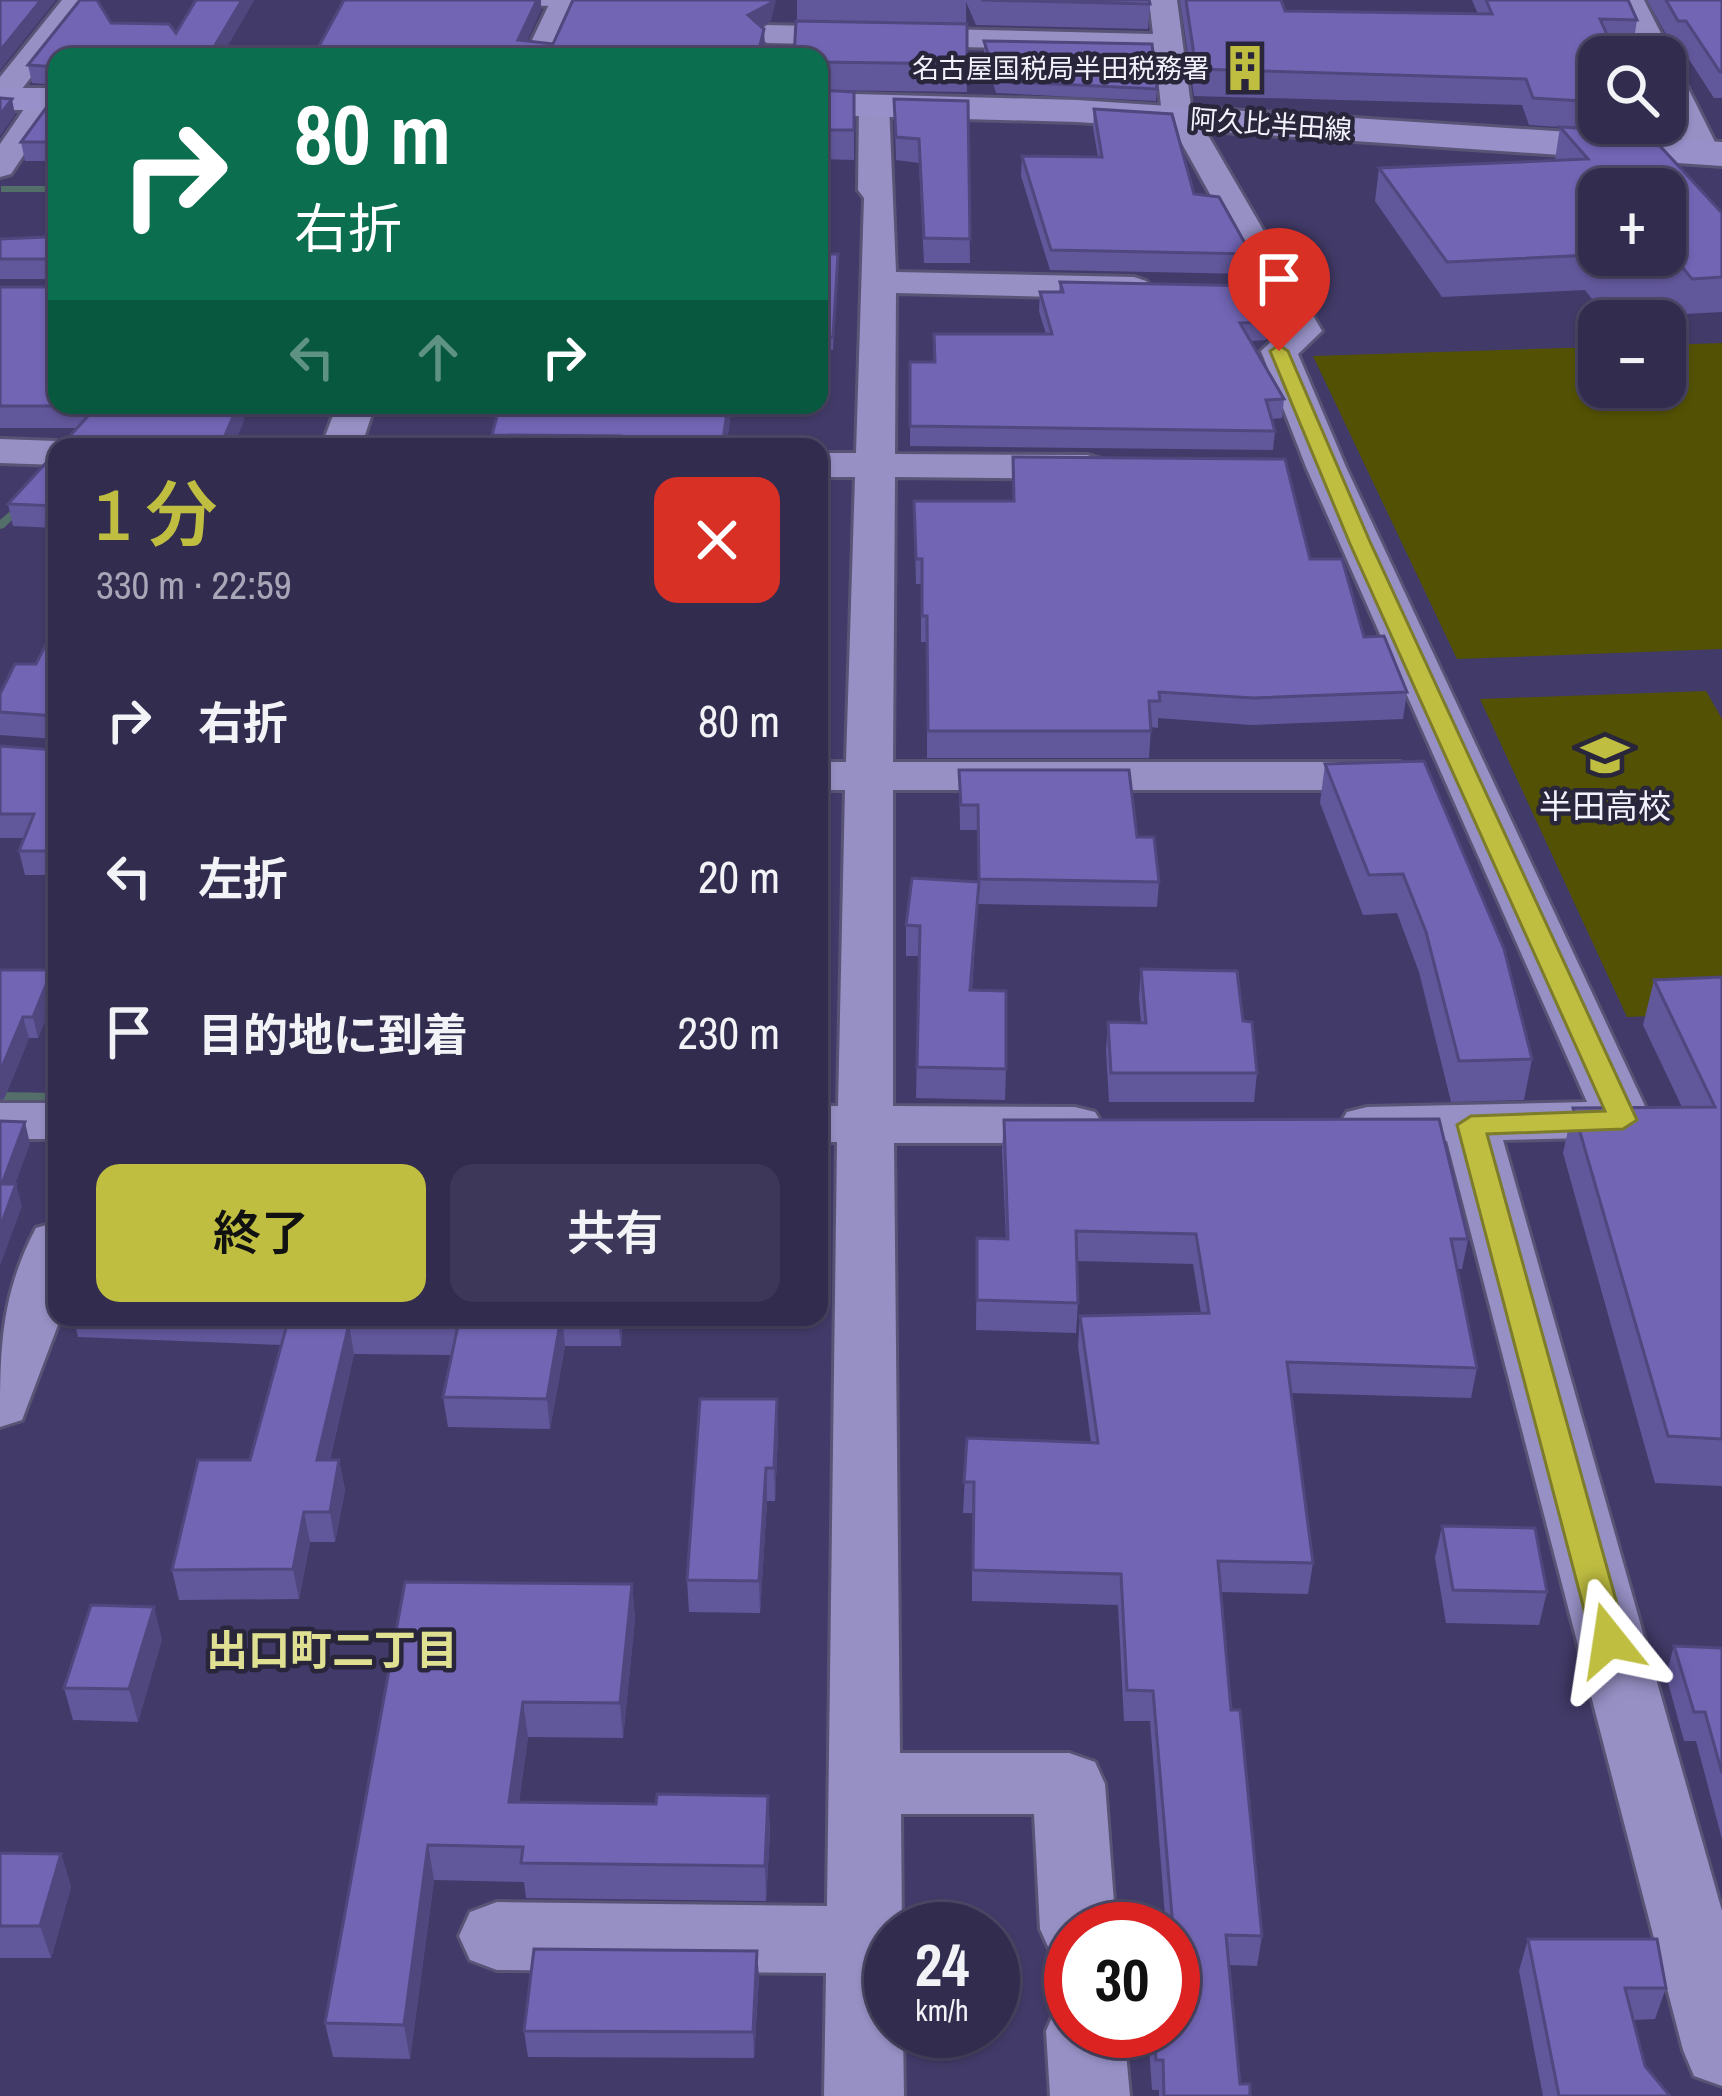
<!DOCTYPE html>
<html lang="ja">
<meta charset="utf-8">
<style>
body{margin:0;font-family:"Archivo Narrow","Noto Sans JP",sans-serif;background:#3d3859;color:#f1f3f6;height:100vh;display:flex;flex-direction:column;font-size:45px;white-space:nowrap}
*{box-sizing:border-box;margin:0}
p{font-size:39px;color:#a8a7b7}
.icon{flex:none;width:66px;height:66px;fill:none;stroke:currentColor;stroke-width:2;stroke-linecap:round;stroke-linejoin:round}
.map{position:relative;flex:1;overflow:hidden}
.details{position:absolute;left:48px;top:438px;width:780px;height:888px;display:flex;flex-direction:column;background:#322c4f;border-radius:24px;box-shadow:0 3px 9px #0004,0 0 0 3px #4d4866}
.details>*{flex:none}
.top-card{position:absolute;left:48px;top:48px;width:780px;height:366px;border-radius:24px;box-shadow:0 3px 9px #0004,0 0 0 3px #4d4866;background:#0b6e4f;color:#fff;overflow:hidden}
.tools{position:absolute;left:1578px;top:36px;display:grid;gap:24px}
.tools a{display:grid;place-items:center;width:108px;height:108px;border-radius:24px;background:#322c4f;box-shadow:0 3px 9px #0004,0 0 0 3px #4d4866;font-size:60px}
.speed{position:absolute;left:864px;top:1902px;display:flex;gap:24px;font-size:60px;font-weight:700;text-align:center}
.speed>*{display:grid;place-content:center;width:156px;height:156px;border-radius:50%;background:#322c4f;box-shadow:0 3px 9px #0004,0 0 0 3px #4d4866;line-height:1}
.speed small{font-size:30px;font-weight:400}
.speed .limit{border:18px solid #d22;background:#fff;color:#111}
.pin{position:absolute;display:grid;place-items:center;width:102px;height:102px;color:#fff;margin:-123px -51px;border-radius:50% 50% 50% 0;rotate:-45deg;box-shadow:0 0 12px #0007}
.pin .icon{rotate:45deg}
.me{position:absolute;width:132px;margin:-66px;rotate:345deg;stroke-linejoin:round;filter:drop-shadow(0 0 9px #0008)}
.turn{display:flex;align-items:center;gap:42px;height:252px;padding:0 48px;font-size:54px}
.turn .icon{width:156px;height:156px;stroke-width:2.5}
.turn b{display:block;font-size:84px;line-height:102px}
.lanes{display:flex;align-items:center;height:114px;padding:0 48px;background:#0003;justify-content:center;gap:60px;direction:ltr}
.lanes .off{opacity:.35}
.round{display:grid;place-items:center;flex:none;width:126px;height:126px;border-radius:24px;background:#3d3859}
.headline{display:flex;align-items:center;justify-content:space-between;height:204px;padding:0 48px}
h1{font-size:72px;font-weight:600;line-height:90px;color:#bfbe41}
.primary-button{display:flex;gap:24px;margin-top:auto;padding:24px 48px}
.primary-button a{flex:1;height:138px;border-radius:24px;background:#bfbe41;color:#111;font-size:48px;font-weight:600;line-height:138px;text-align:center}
.primary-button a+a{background:#3d3859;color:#f1f3f6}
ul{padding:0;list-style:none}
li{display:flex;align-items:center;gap:36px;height:156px;padding:0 48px}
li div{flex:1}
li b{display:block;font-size:45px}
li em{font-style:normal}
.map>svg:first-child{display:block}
.green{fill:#525104}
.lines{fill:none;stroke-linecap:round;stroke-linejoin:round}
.stream{fill:#546e69;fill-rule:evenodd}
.service-casing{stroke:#595376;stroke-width:6}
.minor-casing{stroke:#595376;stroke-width:6}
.secondary-casing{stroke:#595376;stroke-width:6}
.service{fill:#9690c4;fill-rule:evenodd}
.minor{fill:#9690c4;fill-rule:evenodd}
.secondary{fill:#9790c9;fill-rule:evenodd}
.wall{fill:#61579b}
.shaded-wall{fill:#4f477e}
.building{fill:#7165b4;stroke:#4f477e;stroke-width:3;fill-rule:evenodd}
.route{fill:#bfbe41;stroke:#7c7c2a;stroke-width:3}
.labels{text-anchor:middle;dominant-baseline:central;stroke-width:9;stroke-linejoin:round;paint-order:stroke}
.far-poi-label{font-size:27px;fill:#f2f2fd;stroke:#29263b;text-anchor:end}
.far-street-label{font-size:27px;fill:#f2f2fd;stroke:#29263b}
.poi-label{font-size:33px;fill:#f2f2fd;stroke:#29263b}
.near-neighbourhood-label{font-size:42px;font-weight:bold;fill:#dfe091;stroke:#29263b}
</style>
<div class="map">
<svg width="1722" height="2096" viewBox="0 0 1722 2096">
<rect width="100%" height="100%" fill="#423b69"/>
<g class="green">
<path d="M1722 343V649L1457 659 1313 356 1599 347V387H1665V345Z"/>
<path d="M1706 691 1722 719V1013L1627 1017 1480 699Z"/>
</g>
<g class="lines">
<g class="stream">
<rect x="1" y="186" width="56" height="6"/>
<path d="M23 500 29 503 4 528 0 529V520Z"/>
<path d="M0 1092 57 1093V1103L0 1102Z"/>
</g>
<defs>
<path id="service" d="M518 0H571L572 1C560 8 530 7 518 0Z"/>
<g id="minor">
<path d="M62 0H91L11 103 0 106V77Z"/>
<path d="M551 0H579L554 57H524Z"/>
<path d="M1149 0H1177L1191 106 1322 331 1298 354 1346 467 1651 1119 1643 1132 1623 1137 1503 1140 1722 1911V2086L1694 2076 1683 2050 1447 1141 1367 1143 1347 1138 1339 1125 1347 1112 1367 1107 1587 1102 1306 467 1261 351 1285 329 1161 106 1155 51 767 43 753 34 767 25 1153 34Z"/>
<path d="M1616 0H1644L1673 57 1667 64 1680 72 1720 152 1715 159H1693L1688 152 1665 103V57H1643Z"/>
<path d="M46 90 57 93V105L11 174 0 177V144L35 93Z"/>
<path d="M874 95 889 104 896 272 1134 277 1146 281 1152 288 1146 295 1134 299 896 293 895 454 1087 455 1101 459 1107 467 1101 475 1087 479 895 477 893 762H1399L1416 766 1423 776 1416 786 1399 790H893V1106L1075 1107 1095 1112 1103 1125 1095 1138 1075 1143H894L900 1753H1069L1095 1762 1105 1784 1116 1929H1071V1960L1051 1953 1040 1929 1034 1814H901L902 1929H891V2031H903L904 2096H824L826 1973 497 1970 470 1960 459 1936 470 1912 497 1902 827 1906 837 1142H819V1106H838L845 790H819V762H846L855 477H819V453H856L864 198 858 190 859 104Z"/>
<path d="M337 405H375L361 447H321Z"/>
<path d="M0 439 57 441 72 447H57V465L0 463Z"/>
<rect x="0" y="1103" width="57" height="36"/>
<path d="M57 1222V1317H61L22 1420 0 1427C0 1351 0 1296 36 1228Z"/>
<path d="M1071 2000V2031H1124L1130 2096H1050L1046 2031 1057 2006Z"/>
</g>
<g id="secondary">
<rect x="0" y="88" width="57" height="22"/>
<path d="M819 93 1077 100 1722 142V166L1077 122 819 115Z"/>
</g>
</defs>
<use href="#service" class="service-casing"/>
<use href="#minor" class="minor-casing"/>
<use href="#secondary" class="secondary-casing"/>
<use href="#service" class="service"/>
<use href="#minor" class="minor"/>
<use href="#secondary" class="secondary"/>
</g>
<g class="wall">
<path d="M196 0H254L221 57H57V85L32 83 28 65 111 23 176 33Z"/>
<path d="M797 0H1149L1150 4 1148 29 976 25 966 2 967 92 822 90 854 92V160L819 159V57L797 21Z"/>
<path d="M1180 0H1281L1285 11 1478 14 1472 0H1628L1637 20 1633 46H1612L1599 57V123H1612L1611 130 1722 213V312L1685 314 1676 303 1598 307 1585 290 1442 297 1375 201 1379 168 1555 160 1560 127 1529 125 1522 105 1194 96Z"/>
<path d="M1647 0H1722V98H1714L1681 47H1673Z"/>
<path d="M984 41 1157 89 1156 101 996 93 984 52Z"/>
<path d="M57 93V161H25L21 142Z"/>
<path d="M894 99 968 101 970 263H924L919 163 896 160Z"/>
<path d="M1094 109 1194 194 1251 254 1249 274 1050 270 1021 176 1022 156 1098 157 1093 128Z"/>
<path d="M57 219V405H242L244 420 233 447H60L78 428H0V287H56V279H0V239L44 237Z"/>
<path d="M819 254H838L833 350 819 349Z"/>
<path d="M1060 282 1268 322 1266 340 1251 341 1284 399 1282 418 1272 419 1275 431 1273 450 910 446V362H934V334H1046L1039 311 1040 292H1059Z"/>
<path d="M500 405H732L726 447H493L492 435Z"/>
<path d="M57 451V528L13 526 8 504Z"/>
<path d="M1013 457 1310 559 1364 637 1407 692 1403 719 1251 725 1158 718V728L1151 727 1149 758H927V642H921V584H916L914 501H1013Z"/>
<path d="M57 622V875H25L19 851 24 838H0V746L55 750V739L0 735V694L36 664Z"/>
<path d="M1424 761 1532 1059 1524 1100 1451 1102 1419 972 1397 913 1363 915 1320 803 1325 764Z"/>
<path d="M959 770 1137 837 1159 882 1157 907 978 904V897L972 990 1006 1069 1005 1100 916 1098 919 956H906V925L978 882V830H960Z"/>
<path d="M1141 969 1243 1021 1257 1073 1254 1102H1109L1106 1051 1108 1022 1141 1023 1139 998Z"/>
<path d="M0 970H52L57 992 38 1038H29L4 1099 0 1100Z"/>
<path d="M1722 977V1486L1655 1483 1563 1153 1573 1108 1682 1107 1643 1025 1654 980Z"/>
<path d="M1004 1120 1468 1239 1462 1269H1457L1477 1368 1471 1398 1291 1393 1313 1563 1308 1594 1221 1592 1231 1710 1262 1936 1257 1966 1229 1965 1240 2084 1250 2096H1159V2090H1152L1148 2031H1173V1929H1166L1150 1721H1124L1118 1605 972 1601V1513H963L967 1438 1091 1442 1078 1346 1080 1316 1201 1313 1193 1264 1077 1261 1078 1303 1076 1333 976 1330 977 1238 1006 1239 1002 1150Z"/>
<path d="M73 1317H623L621 1346H565L550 1429 448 1427 443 1397 452 1355 354 1354 330 1460H339L345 1490 335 1542H310L299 1599 179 1600 172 1570 250 1460 282 1345 78 1337Z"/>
<path d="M777 1399 778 1432 775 1501H767L760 1613 689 1612 687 1580Z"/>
<path d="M1442 1526 1547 1592 1539 1625 1446 1623 1435 1558Z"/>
<path d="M405 1582 632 1584 635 1619 623 1738 528 1737 519 1802 656 1804 768 1796 770 1831 766 1901 526 1898 524 1882 434 1880 410 2059 333 2057 325 2023Z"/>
<path d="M162 1639 138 1722 73 1720 64 1688Z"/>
<path d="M1674 1646 1722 1648V1839L1696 1741H1684L1666 1675Z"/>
<path d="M0 1853 61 1854 71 1887 51 1958H0Z"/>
<path d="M1528 1939 1666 1988 1655 2019 1633 2020 1645 2066 1670 2096H1543L1519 1971Z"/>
<path d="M759 1977 754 2058 528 2057 524 2031Z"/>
</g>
<g class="shaded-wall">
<path d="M41 0H56L0 70V51Z"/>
<path d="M242 0H254L221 57H208Z"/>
<path d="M537 0H541V10L520 57 518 40Z"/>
<path d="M772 0H776L771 21 749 33 748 15Z"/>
<path d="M764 29 765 47 762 57H757Z"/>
<path d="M12 99 15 115 0 136V115Z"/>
<path d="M238 405H242L244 420 233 447H220Z"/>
<path d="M728 405H732L726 447H722Z"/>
<path d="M52 970 57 992 38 1038 33 1017Z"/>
<path d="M23 1017 29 1038 4 1099 0 1100V1072Z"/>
<path d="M25 1122 30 1144 7 1206 2 1184Z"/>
<path d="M16 1184 22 1206 0 1266V1228Z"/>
<path d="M562 1317 565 1346 550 1429 547 1399Z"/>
<path d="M618 1317H623L621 1346Z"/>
<path d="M349 1324 354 1354 323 1490 317 1460Z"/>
<path d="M777 1399 778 1432 775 1501 774 1468Z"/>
<path d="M339 1460 345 1490 335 1542 330 1512Z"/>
<path d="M766 1468 767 1501 760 1613 759 1581Z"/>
<path d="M304 1512 310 1542 299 1599 293 1569Z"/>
<path d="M632 1584 635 1619 623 1738 620 1703Z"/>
<path d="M154 1607 162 1639 138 1722 129 1689Z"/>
<path d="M523 1702 528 1737 514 1837 509 1802Z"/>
<path d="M768 1796 770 1831 766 1901 765 1866Z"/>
<path d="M428 1845 434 1880 410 2059 404 2025Z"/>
<path d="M61 1854 71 1887 51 1958 40 1926Z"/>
<path d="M757 1951 759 1977 754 2058 753 2032Z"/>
</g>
<g class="building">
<path d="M0 0H41L0 51Z"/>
<path d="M80 0H97L111 23 169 24 176 33 196 0H242L208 57H57V71V67L28 65Z"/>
<path d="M344 0H537L518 40 553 44 573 0H772L771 3 748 15 764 29 757 57H313Z"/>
<path d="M981 0H1149L1150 4Z"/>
<path d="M1186 0H1281L1285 11 1492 14 1486 0H1628L1637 20 1600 19 1617 57H1599V102L1533 98 1526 79 1196 69Z"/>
<path d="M1666 0H1722V72H1720L1686 21H1678Z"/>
<path d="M796 21 967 24V64L819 62V57H794Z"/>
<path d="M984 41 1152 44 1157 89 997 81Z"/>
<path d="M819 90 854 92V130H819Z"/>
<path d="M57 93V142H21Z"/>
<path d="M0 98 12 99 0 115Z"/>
<path d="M894 99 968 101 970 239 924 238 919 139 896 137Z"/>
<path d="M1094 109 1172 114 1194 194 1219 197 1251 254 1051 250 1022 156 1102 157Z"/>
<path d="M1560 127 1647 132 1722 213V277L1692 279 1683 268 1605 272 1591 255 1447 262 1379 168 1588 159ZM1599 189H1665V255H1599Z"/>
<path d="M57 219V405H238L220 447H60L97 406H0V287H56V259H0V239L44 237Z"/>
<path d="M819 254H838L833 337H819Z"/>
<path d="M1060 282 1261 286 1268 322 1240 323 1284 399 1266 400 1275 431 910 426V362H935L934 334H1052L1040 292H1063Z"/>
<path d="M500 405H728L722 447H618L621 436 492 435Z"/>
<path d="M57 451V506L8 504Z"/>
<path d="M1013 457 1285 459 1310 559H1342L1364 637 1384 636 1407 692 1253 698 1159 692 1160 701H1149L1151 731H928L927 616H922V559H916L914 501H1014Z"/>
<path d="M57 622V851H19L34 814H0V746L55 750V716L0 712V694L15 664H36Z"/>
<path d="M1424 761 1504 949 1532 1059 1459 1061 1426 932 1403 874 1369 875 1325 764Z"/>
<path d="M959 770H1129L1137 837H1154L1159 882 979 879 978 805H961Z"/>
<path d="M912 878 979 882 970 990 1006 991V1069L917 1067 920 926 906 925Z"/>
<path d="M1141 969 1237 971 1243 1021 1252 1022 1257 1073H1111L1108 1022 1146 1023Z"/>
<path d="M0 970H52L33 1017H23L0 1072Z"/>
<path d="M1722 977V1439L1668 1436 1573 1108 1715 1107 1654 980Z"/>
<path d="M1439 1119 1468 1239H1451L1477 1368 1287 1362 1313 1563 1218 1561 1231 1710H1240L1262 1936 1226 1935 1240 2084H1250V2096H1164L1163 2060H1156L1154 2031H1173V1963H1176L1153 1691 1127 1690 1121 1574 973 1570 974 1482H964L967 1438 1098 1443 1080 1316 1209 1313 1196 1234 1076 1231 1078 1303 977 1300V1238L1008 1239 1004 1120Z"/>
<path d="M0 1121 25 1122 2 1184H16L0 1228Z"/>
<path d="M289 1317H561L547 1399 443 1397 458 1325 349 1324 317 1460H339L330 1512H304L293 1569 172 1570 198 1460H250Z"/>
<path d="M700 1399H777L774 1468H766L759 1581 687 1580Z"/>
<path d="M1442 1526 1535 1528 1547 1592 1453 1590Z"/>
<path d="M405 1582 632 1584 620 1703 523 1702 509 1802 656 1804 657 1794 768 1796 765 1866 521 1863 523 1847 428 1845 404 2025 325 2023Z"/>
<path d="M91 1605 154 1607 129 1689 64 1688Z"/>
<path d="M1674 1646 1722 1648V1773L1705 1712H1694Z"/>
<path d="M0 1853 61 1854 40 1926H0Z"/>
<path d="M1528 1939H1657L1666 1988H1625L1645 2066 1670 2096H1559Z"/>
<path d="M534 1949 757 1951 753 2032 524 2031Z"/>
</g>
<path class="route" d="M1279 345 1288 351 1371 544 1637 1120 1623 1129 1487 1134 1627 1640 1621 1650 1609 1654 1597 1650 1592 1640 1457 1125 1471 1116 1605 1111 1350 544 1270 351Z"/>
<defs>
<symbol id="building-bare" viewBox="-9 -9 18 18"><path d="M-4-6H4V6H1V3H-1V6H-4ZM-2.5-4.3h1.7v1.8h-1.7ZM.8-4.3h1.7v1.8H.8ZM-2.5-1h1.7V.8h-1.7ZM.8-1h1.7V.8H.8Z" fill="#bfbe41" stroke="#29263b" stroke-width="2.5" paint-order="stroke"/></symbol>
<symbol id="school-bare" viewBox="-9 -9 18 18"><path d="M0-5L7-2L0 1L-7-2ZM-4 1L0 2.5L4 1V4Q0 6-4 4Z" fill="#bfbe41" stroke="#29263b" stroke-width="2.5" paint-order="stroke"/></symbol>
</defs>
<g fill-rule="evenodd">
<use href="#building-bare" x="1212" y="35" width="66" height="66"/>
<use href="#school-bare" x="1572" y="722" width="66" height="66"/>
</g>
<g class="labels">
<g class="far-poi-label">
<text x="1209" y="68">名古屋国税局半田税務署</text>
</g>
<g class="far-street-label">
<text transform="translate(1271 124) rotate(4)">阿久比半田線</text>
</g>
<g class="poi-label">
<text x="1605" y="806">半田高校</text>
</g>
<g class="near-neighbourhood-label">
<text x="332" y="1650">出口町二丁目</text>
</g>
</g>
</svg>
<div class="tools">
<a><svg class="icon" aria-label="search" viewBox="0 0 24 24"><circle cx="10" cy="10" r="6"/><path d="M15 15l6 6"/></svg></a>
<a>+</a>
<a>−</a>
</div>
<div class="speed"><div>24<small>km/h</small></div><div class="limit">30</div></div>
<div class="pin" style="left:1279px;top:351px;background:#d93025"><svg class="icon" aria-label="arrive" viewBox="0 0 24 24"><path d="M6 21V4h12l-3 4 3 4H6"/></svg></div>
<svg class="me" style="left:1609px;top:1640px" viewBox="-20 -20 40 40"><path d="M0-17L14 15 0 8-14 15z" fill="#bfbe41" stroke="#fff" stroke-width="4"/></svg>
<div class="top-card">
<div class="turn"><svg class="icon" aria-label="right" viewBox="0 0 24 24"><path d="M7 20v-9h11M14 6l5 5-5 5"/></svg><div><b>80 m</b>右折</div></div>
<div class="lanes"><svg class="icon off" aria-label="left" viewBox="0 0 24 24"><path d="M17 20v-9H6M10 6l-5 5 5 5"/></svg><svg class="icon off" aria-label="ahead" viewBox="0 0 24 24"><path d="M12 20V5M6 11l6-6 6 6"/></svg><svg class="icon" aria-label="right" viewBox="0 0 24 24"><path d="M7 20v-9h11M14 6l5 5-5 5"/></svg></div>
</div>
<section class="details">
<div class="headline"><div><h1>1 分</h1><p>330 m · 22:59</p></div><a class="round" style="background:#d93025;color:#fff"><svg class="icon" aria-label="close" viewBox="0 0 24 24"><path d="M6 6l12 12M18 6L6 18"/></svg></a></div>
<ul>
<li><svg class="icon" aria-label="right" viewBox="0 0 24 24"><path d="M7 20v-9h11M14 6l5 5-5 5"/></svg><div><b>右折</b></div><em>80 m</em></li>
<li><svg class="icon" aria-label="left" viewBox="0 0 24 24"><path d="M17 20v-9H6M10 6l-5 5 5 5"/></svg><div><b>左折</b></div><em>20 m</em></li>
<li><svg class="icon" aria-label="arrive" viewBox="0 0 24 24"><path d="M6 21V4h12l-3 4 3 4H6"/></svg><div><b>目的地に到着</b></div><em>230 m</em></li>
</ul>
<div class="primary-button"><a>終了</a><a>共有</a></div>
</section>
</div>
